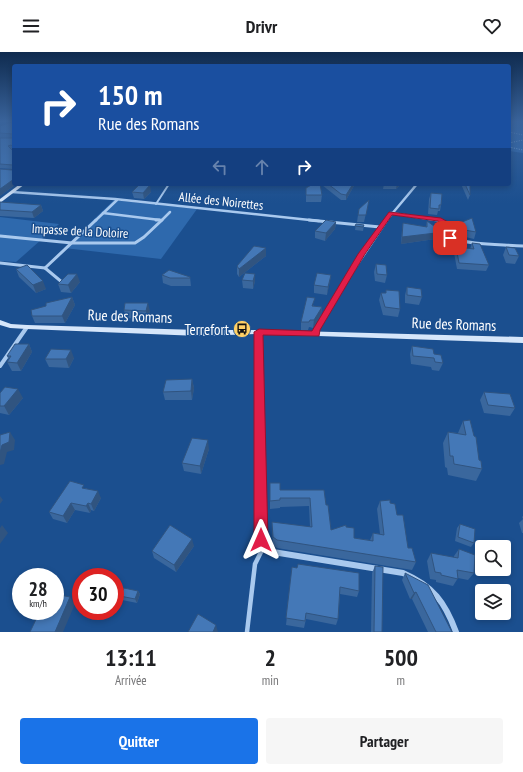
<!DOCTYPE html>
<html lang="fr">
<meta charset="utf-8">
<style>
body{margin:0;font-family:"PT Sans Narrow",sans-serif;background:#f6f6f6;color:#202124;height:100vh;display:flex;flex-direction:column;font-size:15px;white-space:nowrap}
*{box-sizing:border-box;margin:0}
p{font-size:13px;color:#757577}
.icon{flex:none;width:22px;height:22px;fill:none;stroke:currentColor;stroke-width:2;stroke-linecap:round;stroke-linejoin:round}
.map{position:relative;height:580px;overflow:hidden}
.drawer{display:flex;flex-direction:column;background:#fff;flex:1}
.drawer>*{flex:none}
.guide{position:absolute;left:12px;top:12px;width:499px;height:122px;border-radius:4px;box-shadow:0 2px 6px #0003;background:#1a4fa0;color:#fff;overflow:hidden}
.tools{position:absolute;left:475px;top:488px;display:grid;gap:8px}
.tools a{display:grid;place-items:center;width:36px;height:36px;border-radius:4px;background:#fff;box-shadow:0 2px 6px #0003;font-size:20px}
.speed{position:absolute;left:12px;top:516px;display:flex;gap:8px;font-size:20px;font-weight:700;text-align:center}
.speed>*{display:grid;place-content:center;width:52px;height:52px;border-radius:50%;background:#fff;box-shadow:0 2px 6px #0003;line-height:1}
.speed small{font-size:10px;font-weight:400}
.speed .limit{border:6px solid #d22;background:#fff;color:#111}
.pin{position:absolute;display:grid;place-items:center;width:34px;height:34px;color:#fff;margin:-17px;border-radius:8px;box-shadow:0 2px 6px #0006}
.me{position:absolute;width:44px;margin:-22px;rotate:0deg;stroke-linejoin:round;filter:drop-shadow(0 0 3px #0008)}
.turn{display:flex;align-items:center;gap:14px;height:84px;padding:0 20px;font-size:18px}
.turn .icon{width:52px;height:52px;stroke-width:2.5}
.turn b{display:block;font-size:28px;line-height:34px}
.lanes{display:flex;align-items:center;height:38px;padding:0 20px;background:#0003;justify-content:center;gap:20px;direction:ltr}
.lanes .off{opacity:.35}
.eta{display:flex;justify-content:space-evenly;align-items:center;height:68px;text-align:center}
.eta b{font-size:24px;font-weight:700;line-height:28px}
.action{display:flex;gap:8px;margin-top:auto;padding:8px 20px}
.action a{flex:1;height:46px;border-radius:4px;background:#1a73e8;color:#fff;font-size:16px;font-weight:700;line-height:46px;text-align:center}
.action a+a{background:#f6f6f6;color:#202124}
header{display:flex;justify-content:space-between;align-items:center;height:52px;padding:0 20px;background:#fff;font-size:18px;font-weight:700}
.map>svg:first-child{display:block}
.green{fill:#2e69ad}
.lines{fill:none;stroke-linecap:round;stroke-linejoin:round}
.path{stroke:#a9c9ee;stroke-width:1;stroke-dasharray:1 1.5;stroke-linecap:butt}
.lane-far1{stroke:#a9c9ee;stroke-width:2}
.lane{stroke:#a9c9ee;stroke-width:4.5}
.street-far4{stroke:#a9c9ee;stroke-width:2.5}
.street-far3{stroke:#a9c9ee;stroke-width:3}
.street-far2{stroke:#a9c9ee;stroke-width:4}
.street-far1{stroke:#a9c9ee;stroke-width:5}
.street{stroke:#a9c9ee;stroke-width:6}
.secondary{fill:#d6e6fa;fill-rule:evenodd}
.wall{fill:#3a679d}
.shaded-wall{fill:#305480}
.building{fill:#4478b7;stroke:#305480}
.route{fill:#e11d48;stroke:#92132f}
.labels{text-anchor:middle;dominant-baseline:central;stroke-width:3;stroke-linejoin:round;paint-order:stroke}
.far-street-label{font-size:13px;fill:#fff;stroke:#1b4f8f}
.street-label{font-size:15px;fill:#fff;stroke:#1b4f8f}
.poi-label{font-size:15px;fill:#fff;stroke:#1b4f8f;text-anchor:end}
</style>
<header><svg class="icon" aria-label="menu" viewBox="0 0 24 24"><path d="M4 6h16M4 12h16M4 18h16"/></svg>Drivr<svg class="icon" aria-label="heart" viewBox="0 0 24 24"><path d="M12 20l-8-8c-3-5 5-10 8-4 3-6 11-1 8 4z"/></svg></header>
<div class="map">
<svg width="523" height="580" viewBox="0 0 523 580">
<rect width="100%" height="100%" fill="#1b4f8f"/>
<g class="green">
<path d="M509 70H523V101L509 99Z"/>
<path d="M114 148 197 157 161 207 64 196Z"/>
<path d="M0 165 59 172 16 210 0 209Z"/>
</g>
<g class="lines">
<g class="path">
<path d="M509 80 523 83"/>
<path d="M509 91 523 88"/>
<path d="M509 95 523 98"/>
</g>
<path class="lane-far1" d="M156 152 169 132"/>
<path class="lane" d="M247 580 255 512 264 494"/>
<g class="street-far4">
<path d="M12 140 115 147 319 169"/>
<path d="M103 161 160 168"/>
<path d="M391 161 442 169"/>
<path d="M95 169 117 148"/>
<path d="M161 169 170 160"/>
<path d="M386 169 417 132"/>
</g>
<g class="street-far3">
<path d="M156 168H160"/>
<path d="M309 168 380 175"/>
<path d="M440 168 444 170 447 184C471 194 498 192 523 194"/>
<path d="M0 184 72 191H135L144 185 162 168"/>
<path d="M0 211 45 216 63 231"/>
<path d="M45 216 96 168"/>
<path d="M340 238 387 168"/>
</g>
<g class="street-far2">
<path d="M259 280V327"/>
<path d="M316 282V277L341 237"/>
<path d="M0 314 27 275"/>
</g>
<path class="street-far1" d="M259 326 261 439"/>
<path class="street" d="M261 438V488L264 494 273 500 403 521C433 534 445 550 456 580"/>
<g class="secondary">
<path d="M20 132H25L0 151V147Z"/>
<path d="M0 268 11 272 27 273 199 278H259L523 285V291L259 282 199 284 27 277 10 276 0 273Z"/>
</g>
</g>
<g class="wall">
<path d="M14 70V132H16L0 144 13 117 0 116V86H14H0V74Z"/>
<path d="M322 132H355L346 148H341L322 133Z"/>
<path d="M384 132H401L396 137H383Z"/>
<path d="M461 132H470V143L468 148Z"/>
<path d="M306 136 322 143 321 150H306Z"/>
<path d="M132 140H151L144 147 134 146Z"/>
<path d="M431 141 441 153 440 159H438L437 163 428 162 429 147Z"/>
<path d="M369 148 364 170H357L358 163Z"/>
<path d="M0 150 41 153 43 159 34 166 0 164Z"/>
<path d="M427 169 438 177 442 186 401 192 402 178 403 171 426 175Z"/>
<path d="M336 170 335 177 325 189 315 186V179Z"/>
<path d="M356 172 364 173 363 179 355 178Z"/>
<path d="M459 177 476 180 474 187 457 183Z"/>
<path d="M472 191 489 213 486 219 457 217 454 201 456 195 470 197Z"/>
<path d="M506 195 519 204 515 212 506 211 503 203Z"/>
<path d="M266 196V204L239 225 237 222V214Z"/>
<path d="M376 212 387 223 385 231 375 229 374 220Z"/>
<path d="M16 217 46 237 36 241 19 225Z"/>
<path d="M162 223 190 225 191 234H171L163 231Z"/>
<path d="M331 223 327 243 314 241V233Z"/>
<path d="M242 228 255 229 253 237 243 236Z"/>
<path d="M80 230 71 241 61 240 58 232Z"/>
<path d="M407 235 422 245 419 253 405 251V243Z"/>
<path d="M386 238 400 257 398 265 383 263 379 248 381 241H386Z"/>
<path d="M72 245 75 253 65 271H35L32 264 46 254Z"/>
<path d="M125 251 150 259 147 267 126 266 124 258Z"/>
<path d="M314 253V254L322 255 321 263 313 276 309 275 308 278H301V270Z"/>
<path d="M29 292 32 300 21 319H12L7 310 9 308 7 304Z"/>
<path d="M412 294 434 302 443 311 439 319 432 318 431 315 411 312 410 302Z"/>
<path d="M74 306 69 316 49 315 45 307Z"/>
<path d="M192 327 194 336 192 348H165L163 340Z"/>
<path d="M484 340 515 356 510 364 484 361 480 348Z"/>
<path d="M0 341 23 346 9 363 0 361Z"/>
<path d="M463 369 482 417 476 429 448 423 447 416 445 415 443 391 448 380 458 381Z"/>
<path d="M209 397 201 422 184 419 182 411Z"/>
<path d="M270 431 280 438H324L326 453 331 478 346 475 354 486 370 488 373 481 380 482 377 457 380 449 390 451 397 463 408 496 416 510 412 518 277 496 273 493 272 478V470L310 475 309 454 280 455V456L270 457Z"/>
<path d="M86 436 101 446 94 459 91 458 90 461 75 458 67 471 53 467 49 460Z"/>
<path d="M523 464V481H522L519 471 523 467 522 465Z"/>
<path d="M460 472 474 491 471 495 455 489 457 476Z"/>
<path d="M194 494 176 520 154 506 152 499Z"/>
<path d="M459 497 474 521 468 528 458 526 453 534 436 530V528L430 527 427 509 431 501 454 506V504Z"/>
<path d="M375 514 382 580H371L372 521Z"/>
<path d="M292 515 359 539 357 545 340 542 338 567 336 573 306 567 304 576 286 573Z"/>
<path d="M405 521 452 580H428L412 547H410L402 528Z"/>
<path d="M138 539 140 542 137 551 122 548 120 544Z"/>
</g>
<g class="shaded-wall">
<path d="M14 127V132H16L0 144V137Z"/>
<path d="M353 132H355L346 148V143Z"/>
<path d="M397 132H401L396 137Z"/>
<path d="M150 133 151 140 144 147 143 141Z"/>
<path d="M41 153 43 159 34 166 32 160Z"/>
<path d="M336 170 335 177 325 189 326 181Z"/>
<path d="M444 180 442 186 401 192 402 185Z"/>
<path d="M266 196V204L239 225V217Z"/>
<path d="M77 222 80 230 71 241 68 233Z"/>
<path d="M255 222V229L253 237V229Z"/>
<path d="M331 223 330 230 327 243 328 235Z"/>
<path d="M43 229 46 237 36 241 33 233Z"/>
<path d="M72 245 75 253 65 271 62 264Z"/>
<path d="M148 251 150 259 147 267 146 259Z"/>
<path d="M322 255 321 263 313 276 314 268Z"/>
<path d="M29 292 32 300 21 319 17 311Z"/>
<path d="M71 298 74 306 69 316 66 307Z"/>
<path d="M192 327 194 336 192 348 191 339Z"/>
<path d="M18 337 23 346 9 363 4 354Z"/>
<path d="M10 380 15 388 14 398 7 400 4 412 0 413V401L2 393Z"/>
<path d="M208 388 209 397 201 422 200 414Z"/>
<path d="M98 439 101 446 94 459 91 452Z"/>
<path d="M0 444 3 448 0 452Z"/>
<path d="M71 451 75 458 67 471 63 464Z"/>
<path d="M88 451 91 458 90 461 86 454Z"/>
<path d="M2 473 8 481 0 492V476Z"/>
<path d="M192 487 194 494 176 520 174 513Z"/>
<path d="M138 539 140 542 137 551 135 547Z"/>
<path d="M416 540 412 547H410L414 541Z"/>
<path d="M70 545 75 552 63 580H55Z"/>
<path d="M216 573 218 580H213Z"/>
</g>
<g class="building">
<path d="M12 70H14V83L13 82 0 81V74Z"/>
<path d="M14 85V95L11 93 8 94 12 98 14 96V114L13 113 0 112V86H13Z"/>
<path d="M0 117 12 118 14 117V127L0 137Z"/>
<path d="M313 132H320L322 143H306V136Z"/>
<path d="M328 132H353L346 143 341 142Z"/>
<path d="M465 132H470V143Z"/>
<path d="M139 133H150L143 141 132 140Z"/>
<path d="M431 141 442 142 441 153H439V157L430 156Z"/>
<path d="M369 148 366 163H358L359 157Z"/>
<path d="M0 150 41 153 32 160 0 158Z"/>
<path d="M472 166 476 180 459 177 462 170Z"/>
<path d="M326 168 336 170 326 181 315 179Z"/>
<path d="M427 169 438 177 444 178V180L402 185 403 171 427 175Z"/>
<path d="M356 172 364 173 363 175 355 174Z"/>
<path d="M472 191 480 192 489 213 459 211 456 195 474 197Z"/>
<path d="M254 194 266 196 239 217 237 214Z"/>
<path d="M506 195 515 196 519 204 509 203Z"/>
<path d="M376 212 386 213 387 223 377 222Z"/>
<path d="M27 213 43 229 33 233 16 217Z"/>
<path d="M169 218 190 225V226H170L162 223Z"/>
<path d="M245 221 255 222 253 229 242 228Z"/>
<path d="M317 221 331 223 328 235 314 233Z"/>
<path d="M68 222H77L68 233 58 232Z"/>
<path d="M407 235 421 237 422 245 407 243Z"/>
<path d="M386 238 399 239 400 257 385 255 381 241H386Z"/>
<path d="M72 245 62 264H32L31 258 46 254V251Z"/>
<path d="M307 245 315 246 312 254 322 255 314 268H310L309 270H301Z"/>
<path d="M125 251H148L146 259 124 258Z"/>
<path d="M15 292H29L17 311 7 310 11 304H7Z"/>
<path d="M412 294 433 297 434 302 441 303 443 311 435 310 434 306 413 304Z"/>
<path d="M51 297 71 298 66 307H45Z"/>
<path d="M192 327 191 339 163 340 166 328Z"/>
<path d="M5 335 18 337 4 354H0V341Z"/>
<path d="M484 340 510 342 515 356 488 353Z"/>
<path d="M470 368 474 384 476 385 479 408 481 409 482 417 454 412 453 404H450L448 380 466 383 463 369Z"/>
<path d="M10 380 9 390 2 393 0 401V383Z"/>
<path d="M192 386 208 388 200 414 182 411Z"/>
<path d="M70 429 84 433 82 436 98 439 91 452 88 451 86 454 71 451 63 464 49 460Z"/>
<path d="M270 431H280V438H324L326 453H328L331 478 346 473V475L354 476V486L373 489V481L384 483 380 449 390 448V451L395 452 397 463H403L408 496H412L416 510 277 488 273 485 272 470 312 475 310 446H280V448L270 449Z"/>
<path d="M460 472 475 477 474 491 458 485Z"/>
<path d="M170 473 192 487 174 513 152 499Z"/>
<path d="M459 497 475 503 474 521 457 518 458 527 441 523V521L435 520 431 501 458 506Z"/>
<path d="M298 512 359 521V539L340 535 338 567 306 561 305 569 286 566 292 515 297 516Z"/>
<path d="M375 514 383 515 382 580H374Z"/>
<path d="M405 521 428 533 452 580H436L416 540 414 541Z"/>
<path d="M124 536 138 539 135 547 120 544Z"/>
<path d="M55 542 70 545 55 580H30L40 559H55Z"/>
<path d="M198 562 216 573 213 580H188Z"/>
</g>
<linearGradient id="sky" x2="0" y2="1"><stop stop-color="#0f2b4f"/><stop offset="0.46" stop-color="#39639b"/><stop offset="1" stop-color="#39639b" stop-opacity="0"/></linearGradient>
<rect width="523" height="151" fill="url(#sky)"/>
<path class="route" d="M389 160 441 166 448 170 450 183 453 186 450 188 445 185 441 171 438 169 392 163 365 202 320 278 319 284 263 283 268 488 266 493 261 495 256 493 254 488V280L259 277 312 279 358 202Z"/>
<defs>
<symbol id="bus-disc" viewBox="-11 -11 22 22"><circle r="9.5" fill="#ffd166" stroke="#1b4f8f"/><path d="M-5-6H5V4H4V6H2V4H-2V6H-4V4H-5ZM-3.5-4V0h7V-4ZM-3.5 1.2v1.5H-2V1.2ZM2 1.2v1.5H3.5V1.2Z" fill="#111"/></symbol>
</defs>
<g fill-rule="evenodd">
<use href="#bus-disc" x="232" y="267" width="20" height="20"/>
</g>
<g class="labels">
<g class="far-street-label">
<text transform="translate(221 149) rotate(6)">Allée des Noirettes</text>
<text transform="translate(80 179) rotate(3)">Impasse de la Doloire</text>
</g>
<g class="street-label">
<text transform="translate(130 264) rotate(2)">Rue des Romans</text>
<text transform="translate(454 272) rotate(2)">Rue des Romans</text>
</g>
<g class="poi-label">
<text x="229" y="277">Terrefort</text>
</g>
</g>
</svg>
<div class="tools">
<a><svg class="icon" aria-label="search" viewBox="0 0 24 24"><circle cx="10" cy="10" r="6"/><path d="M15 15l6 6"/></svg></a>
<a><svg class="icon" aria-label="layers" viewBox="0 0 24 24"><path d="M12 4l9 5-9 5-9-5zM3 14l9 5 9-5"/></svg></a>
</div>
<div class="speed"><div>28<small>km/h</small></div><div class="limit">30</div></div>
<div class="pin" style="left:450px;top:186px;background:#d93025"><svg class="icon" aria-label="arrive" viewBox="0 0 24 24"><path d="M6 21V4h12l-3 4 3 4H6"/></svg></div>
<svg class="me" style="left:261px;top:488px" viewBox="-20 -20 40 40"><path d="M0-17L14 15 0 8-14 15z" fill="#e11d48" stroke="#fff" stroke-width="4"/></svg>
<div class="guide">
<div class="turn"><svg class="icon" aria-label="right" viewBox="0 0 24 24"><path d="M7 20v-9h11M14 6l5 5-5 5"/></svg><div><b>150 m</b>Rue des Romans</div></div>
<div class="lanes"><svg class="icon off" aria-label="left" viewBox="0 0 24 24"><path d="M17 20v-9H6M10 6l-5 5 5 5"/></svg><svg class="icon off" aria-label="ahead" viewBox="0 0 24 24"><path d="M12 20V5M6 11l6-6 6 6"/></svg><svg class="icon" aria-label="right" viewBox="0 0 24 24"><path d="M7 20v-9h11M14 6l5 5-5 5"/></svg></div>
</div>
</div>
<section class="drawer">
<div class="eta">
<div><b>13:11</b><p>Arrivée</p></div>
<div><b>2</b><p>min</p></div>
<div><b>500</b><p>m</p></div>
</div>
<div class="action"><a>Quitter</a><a>Partager</a></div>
</section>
